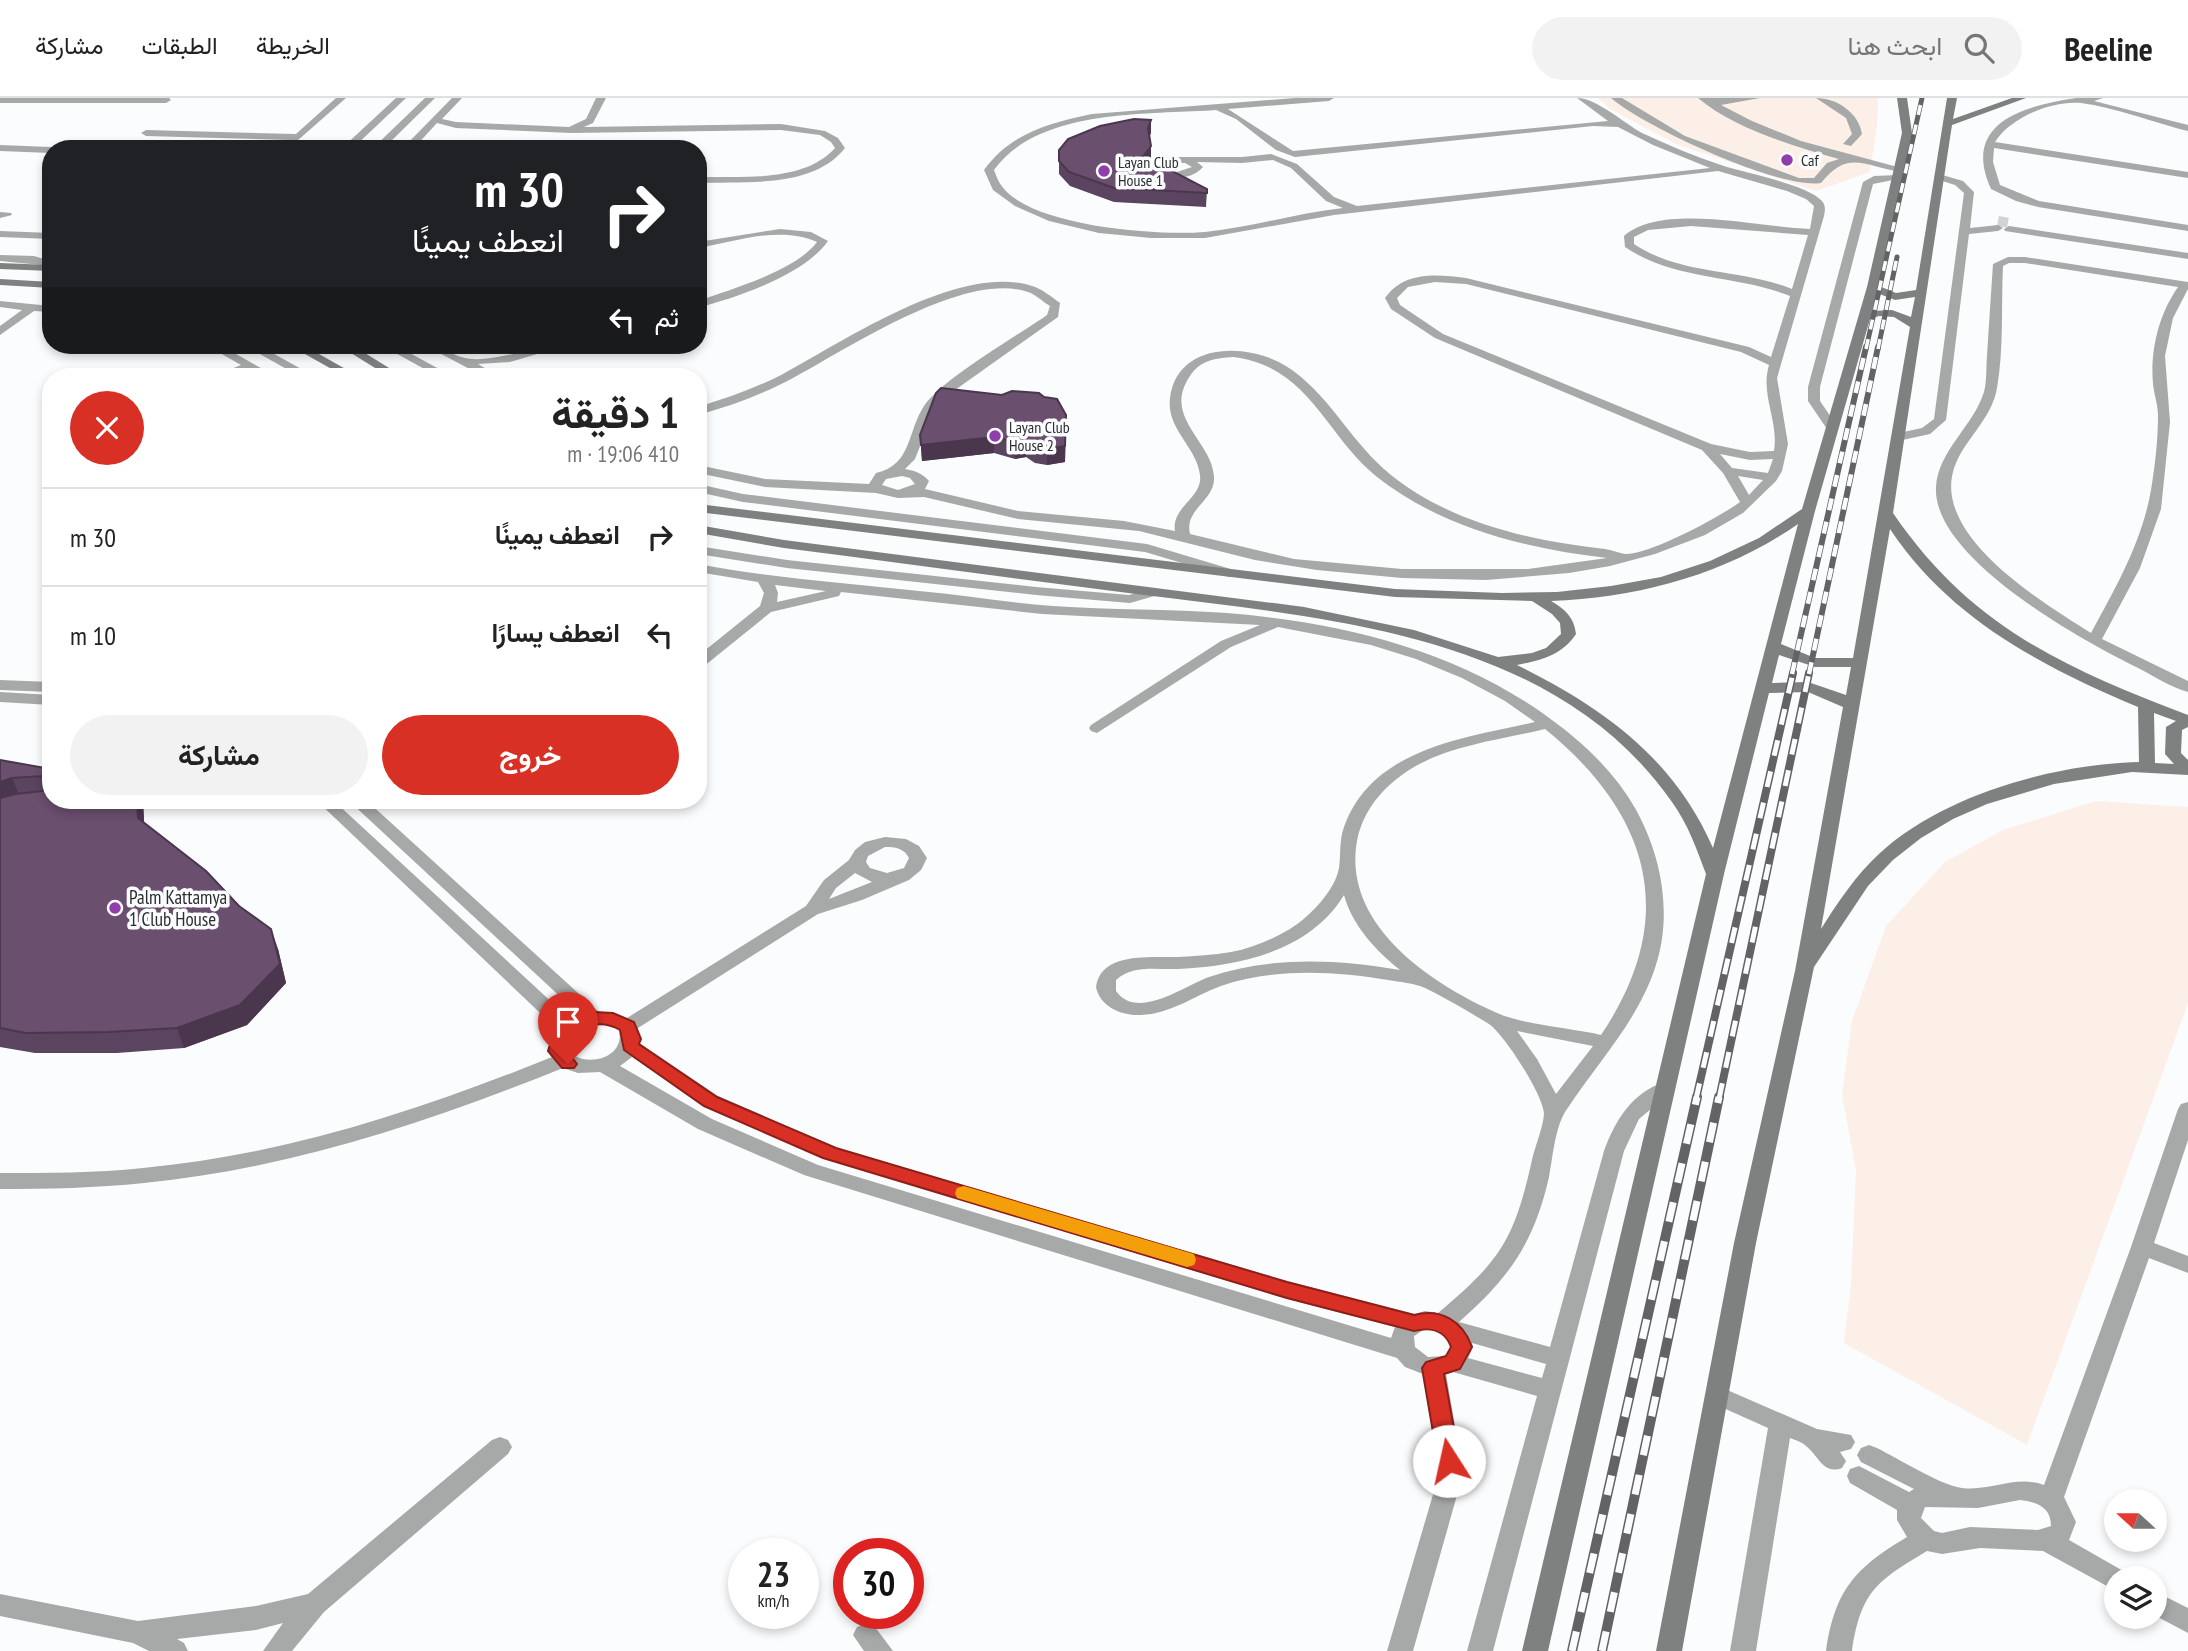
<!DOCTYPE html>
<html lang="ar">
<meta charset="utf-8">
<style>
body{margin:0;font-family:"PT Sans Narrow",Vazirmatn,sans-serif;background:#f2f2f2;color:#222;direction:rtl;height:100vh;display:flex;flex-direction:column;font-size:26px;white-space:nowrap}
*{box-sizing:border-box;margin:0}
p{font-size:23px;color:#767676}
.icon{flex:none;width:38px;height:38px;fill:none;stroke:currentColor;stroke-width:2;stroke-linecap:round;stroke-linejoin:round}
.map{position:relative;flex:1;overflow:hidden;direction:ltr}
.sheet{position:absolute;left:42px;top:270px;width:665px;height:441px;display:flex;flex-direction:column;background:#fff;border-radius:28px;box-shadow:0 4px 10px #0003;direction:rtl}
.sheet>*{flex:none}
.top-card{position:absolute;left:42px;top:42px;width:665px;height:214px;border-radius:28px;box-shadow:0 4px 10px #0003;direction:rtl;background:#202124;color:#fff;overflow:hidden}
.needle{width:46px;rotate:291deg}
.fabs{position:absolute;left:2104px;top:1391px;display:grid;gap:14px}
.fabs a{display:grid;place-items:center;width:63px;height:63px;border-radius:50%;background:#fff;box-shadow:0 4px 10px #0003;font-size:35px}
.speed{position:absolute;left:728px;top:1440px;display:flex;gap:14px;font-size:35px;font-weight:700;text-align:center}
.speed>*{display:grid;place-content:center;width:91px;height:91px;border-radius:50%;background:#fff;box-shadow:0 4px 10px #0003;line-height:1}
.speed small{font-size:18px;font-weight:400}
.speed .limit{border:10px solid #d22;background:#fff;color:#111}
.pin{position:absolute;display:grid;place-items:center;width:60px;height:60px;color:#fff;margin:-72px -30px;border-radius:50% 50% 50% 0;rotate:-45deg;box-shadow:0 0 7px #0007}
.pin .icon{rotate:45deg}
.me{position:absolute;width:77px;margin:-38px;rotate:350deg;stroke-linejoin:round;filter:drop-shadow(0 0 5px #0008)}
.turn{display:flex;align-items:center;gap:24px;height:147px;padding:0 28px;font-size:32px}
.turn .icon{width:91px;height:91px;stroke-width:2.5}
.turn b{display:block;font-size:49px;line-height:60px}
.then{display:flex;align-items:center;height:66px;padding:0 28px;background:#0003;gap:14px;font-size:26px}
.round{display:grid;place-items:center;flex:none;width:74px;height:74px;border-radius:37px;background:#f2f2f2}
.head{display:flex;align-items:center;justify-content:space-between;height:119px;padding:0 28px}
h1{font-size:42px;font-weight:700;line-height:52px}
.button{display:flex;gap:14px;margin-top:auto;padding:14px 28px}
.button a{flex:1;height:80px;border-radius:42px;background:#d93025;color:#fff;font-size:28px;font-weight:700;line-height:80px;text-align:center}
.button a+a{background:#f2f2f2;color:#222}
ul{padding:0;list-style:none}
li{display:flex;align-items:center;gap:21px;height:98px;padding:0 28px;border-top:2px solid #e0e0e0}
li div{flex:1}
li b{display:block;font-size:26px}
li em{font-style:normal}
header{display:flex;align-items:center;gap:42px;box-sizing:border-box;height:98px;padding:0 35px;background:#fff;border-bottom:2px solid #e0e0e0}
header strong{font-size:33px}
nav{display:flex;gap:38px;margin-inline-start:auto;font-size:24px}
.search{width:490px;height:63px;background:#f2f2f2;display:flex;align-items:center;gap:18px;box-sizing:border-box;padding:0 24px;border-radius:38px;color:#767676;font-size:26px}
.map>svg:first-child{display:block}
.commercial{fill:#fcefe7}
.lines{fill:none;stroke-linecap:round;stroke-linejoin:round}
.street-tunnel{stroke:#d1d3d4;stroke-width:10;stroke-dasharray:10 5;stroke-linecap:butt}
.street{fill:#a7a9a8;fill-rule:evenodd}
.secondary{fill:#7f8180;fill-rule:evenodd}
.rail-far3-casing{stroke:#636365;stroke-width:5}
.rail-far2-casing{stroke:#636365;stroke-width:6}
.rail-far1-casing{stroke:#636365;stroke-width:8}
.rail-casing{stroke:#636365;stroke-width:10}
.rail-far3{stroke:#fafcfe;stroke-width:3.5;stroke-dasharray:10;stroke-linecap:butt}
.rail-far2{stroke:#fafcfe;stroke-width:4.5;stroke-dasharray:12;stroke-linecap:butt}
.rail-far1{stroke:#fafcfe;stroke-width:5;stroke-dasharray:16;stroke-linecap:butt}
.rail{stroke:#fafcfe;stroke-width:7;stroke-dasharray:20;stroke-linecap:butt}
.wall{fill:#5b445f}
.shaded-wall{fill:#4a374d}
.building{fill:#6a4f6e;stroke:#4a374d;stroke-width:2}
.route{fill:#d93025;stroke:#8d1f18;stroke-width:2}
.slow{fill:#f59e0b}
.poi-dot{fill:#913daa;stroke:#fafcfe;stroke-width:2.5}
.labels{text-anchor:middle;dominant-baseline:central;stroke-width:7;stroke-linejoin:round;paint-order:stroke}
.far-poi-label{font-size:16px;fill:#2d2d2e;stroke:#fafcfe;text-anchor:start}
.poi-label{font-size:19px;fill:#2d2d2e;stroke:#fafcfe;text-anchor:start}
</style>
<header>
<strong>Beeline</strong>
<div class="search"><svg class="icon" aria-label="search" viewBox="0 0 24 24"><circle cx="10" cy="10" r="6"/><path d="M15 15l6 6"/></svg>ابحث هنا</div>
<nav><a>الخريطة</a><a>الطبقات</a><a>مشاركة</a></nav>
</header>
<div class="map">
<svg width="2188" height="1553" viewBox="0 0 2188 1553">
<rect width="100%" height="100%" fill="#fafcfe"/>
<g class="commercial">
<path d="M1598 0H1878L1877 28 1870 74 1816 93 1676 46 1610 11Z"/>
<path d="M2096 703 2188 709V905L2027 1347 1844 1245 1851 1187 1856 1073 1842 996 1852 923 1886 828 1945 764 2003 732Z"/>
</g>
<g class="lines">
<path class="street-tunnel" d="M1998 123 2010 125"/>
<g class="street">
<path d="M0 0H169L171 2 166 5H0Z"/>
<path d="M336 0H346L289 50 284 47 289 42 146 38 141 35 146 32 296 36Z"/>
<path d="M396 0H406L352 51H341Z"/>
<path d="M425 0H435L383 51H372Z"/>
<path d="M452 0H462L442 21 456 24 569 29 586 21 596 0H606L593 25 584 29 781 26 825 33 838 40 845 50C813 91 745 83 698 85V79C741 78 804 85 835 50L831 44 820 37 781 32 571 35 456 30 437 25 413 51H402Z"/>
<path d="M1295 0H1334L1329 3 1228 11 1293 53 1608 23 1577 0C1596 0 1624 25 1642 35 1668 47 1694 58 1721 67 1744 75 1807 86 1822 103 1826 108 1825 112 1824 118L1777 280 1788 346 1782 373 1776 383 1743 415 1705 437 1655 456 1610 468 1569 475 1486 482 1402 480 1317 472 1255 462 1139 433 1018 421 924 399 898 400 876 395 765 389 698 375V367L765 381 869 386 876 375C912 367 907 334 924 308 942 281 1017 238 1047 217L1050 208C1043 204 1035 196 1028 194 965 172 847 251 793 280 763 296 731 308 698 317V309C727 300 756 290 783 276 846 242 959 165 1032 188 1042 191 1052 199 1060 205L1058 219 948 297 935 310 915 361 905 371C915 373 922 375 929 383L925 391 1018 413 1124 423 1175 433C1171 409 1203 400 1200 377 1197 349 1166 331 1170 300 1177 244 1247 244 1286 268 1327 294 1348 339 1384 371 1443 423 1529 443 1605 451 1611 452 1620 455 1625 456 1649 457 1720 419 1740 404L1723 375 1702 352 1435 240 1391 211 1385 200C1404 173 1436 176 1466 180L1749 249 1771 259 1790 198C1735 176 1675 183 1625 149L1624 138C1663 104 1761 130 1810 131L1814 108 1806 101 1787 93 1718 73 1334 117 1205 140H1151L1099 135 1049 123 1015 108 993 92 984 72C1011 35 1049 25 1092 16ZM1216 12 1236 21 1276 52 1295 59 1593 28 1618 29 1653 47 1710 70 1357 108 1334 99 1297 66 1271 56 1242 59H1165L1151 64V73C1168 81 1189 84 1203 69L1197 64 1242 65 1273 62 1291 70 1326 103 1343 110C1297 115 1252 129 1205 134 1159 138 1029 129 1001 87 998 83 996 77 994 72 1039 10 1147 17 1216 12ZM1166 65H1185L1192 69 1177 74 1159 70ZM1691 128 1808 137 1792 191C1740 170 1682 178 1634 146V139L1648 132ZM1435 184 1466 186 1741 254 1769 267C1760 297 1779 323 1774 353L1750 354 1711 346 1443 236 1400 207 1397 200 1408 189ZM1233 259C1309 268 1325 337 1377 379 1442 430 1527 451 1607 460L1528 471H1402L1294 461 1190 436C1184 410 1216 403 1214 378 1211 342 1162 319 1190 278 1200 262 1216 260 1233 259ZM1720 356 1750 362 1773 361 1768 375 1732 370ZM902 378 910 380 915 386 898 392 882 387 886 381ZM1738 378 1763 382 1749 397Z"/>
<path d="M1611 0H1622L1685 38 1799 80H1814L1827 65 1839 61C1795 49 1733 30 1698 0H1760L1721 7 1752 23 1801 43 1905 71 1900 74C1863 67 1847 52 1821 85 1780 92 1643 28 1611 0Z"/>
<path d="M1816 0C1837 0 1859 15 1862 36L1851 48 1843 46 1852 36 1846 20Z"/>
<path d="M2076 0H2103L2094 3 2188 27V33C2155 25 2114 9 2081 5 2052 2 2010 20 1995 44L2188 74V80L1994 50 1993 64 2000 87 2039 103 2188 127V133L2038 109 2016 103 1991 91C1961 25 2023 8 2076 0Z"/>
<path d="M0 47 51 49 55 51H51V55L0 53Z"/>
<path d="M1939 76 1963 83 1974 94 1970 130 1998 127 2003 130 1998 133 1969 136 1946 322 1930 336 1898 343 1892 339 1894 336 1922 330 1934 321 1964 95 1955 87 1936 81 1934 79Z"/>
<path d="M1874 78 1898 77 1903 80 1873 86 1820 289V303L1837 328 1831 332 1827 331 1808 303V289L1863 84Z"/>
<path d="M0 114 11 115 12 117 0 120Z"/>
<path d="M2009 128 2188 155V161L2005 133 2004 131Z"/>
<path d="M780 131 811 134 828 143C804 177 738 199 698 210V203C732 191 795 173 817 144 782 127 734 144 698 150V144Z"/>
<path d="M0 133 51 135V141L0 139Z"/>
<path d="M0 157 34 158 50 163 51 173 44 172 41 167 0 163Z"/>
<path d="M2008 159H2025L2188 184V191L2173 220 2165 258 2170 324 2161 411 2140 470 2102 541 2188 583V594C2171 589 2155 579 2140 571 2084 544 1932 460 1936 389 1938 353 1974 327 1984 294 1987 283 1986 269 1987 257 1989 226 1991 196 1993 166ZM2009 165H2025L2178 189C2159 216 2150 252 2153 286 2154 296 2158 307 2158 317 2158 342 2155 368 2151 392 2142 444 2116 489 2091 535 2042 504 1926 435 1956 365 1967 339 1992 320 1997 290 2004 251 2001 208 2003 168Z"/>
<path d="M0 203 51 208V214L34 213 0 237V228L22 212 0 209Z"/>
<path d="M206 247H220L275 278H261L250 272 231 278H214L241 267Z"/>
<path d="M244 247H258L314 278H299Z"/>
<path d="M381 247H395L452 278H437Z"/>
<path d="M424 247C444 246 448 256 465 260 492 266 538 246 568 247L510 264 478 266 498 278H483Z"/>
<path d="M698 386 743 396 1147 446 1234 472 1236 475 1229 479 1145 454 743 404 698 394Z"/>
<path d="M698 448 787 462 1036 489 1129 497 1153 490 1160 494 1158 497 1130 505 1036 497 787 470 698 456Z"/>
<path d="M698 466C771 480 845 485 919 493 964 497 1008 505 1053 508 1111 512 1169 511 1227 515 1338 524 1449 550 1541 614 1578 640 1612 670 1635 710 1662 758 1673 817 1655 870 1637 924 1598 964 1567 1011 1555 1028 1553 1058 1549 1079 1534 1145 1509 1180 1459 1224L1550 1249 1604 1053C1615 1023 1632 994 1665 984L1672 986 1675 991 1639 1021 1624 1053 1493 1553H1467L1537 1298 1453 1274 1446 1276 1461 1363V1383L1413 1553H1387L1437 1383V1363L1423 1276 1405 1269 1397 1260 804 1077 698 1031 600 974 578 975 563 970C429 1024 289 1071 144 1085 96 1090 48 1091 0 1091V1075C48 1075 95 1075 143 1070 285 1057 421 1012 552 959L547 953 557 931 316 702H333L570 921 580 917 348 702H366L599 914 613 915 627 920 806 808 824 782 849 762 855 752 865 744 885 739 906 741 919 748 927 760 921 772 909 782 862 802 818 816 638 930 639 945 718 998 837 1050 1287 1183 1415 1216 1425 1213 1438 1215C1501 1162 1514 1142 1532 1062 1535 1048 1543 1030 1544 1016 1544 998 1504 936 1489 926 1469 914 1446 900 1425 890 1414 885 1400 884 1388 882 1334 873 1273 870 1221 888 1194 898 1170 916 1141 917 1122 918 1100 909 1096 889 1101 853 1152 860 1178 859 1195 858 1213 857 1231 854 1252 850 1271 842 1290 831 1309 819 1335 793 1339 770 1341 756 1339 743 1344 729 1372 650 1465 640 1535 624L1505 603 1462 580 1416 561 1371 547 1278 529 1231 549 1097 635 1091 633 1089 630 1091 627 1221 543 1260 527 1042 516 841 494 839 498 771 514 703 569 698 570V558L760 508 764 495 758 484 698 474ZM775 487 826 493 777 504 778 495ZM1545 631C1651 717 1680 820 1601 937 1571 930 1524 927 1497 915 1431 886 1342 827 1357 743 1363 712 1383 689 1409 672 1449 647 1500 642 1545 631ZM885 749C895 749 904 750 909 760L904 770 887 775 870 770 866 764 868 758ZM855 775 872 784 829 801 836 790ZM1344 797C1352 827 1376 853 1400 872 1336 861 1271 858 1209 879 1184 888 1137 923 1116 893V882C1133 866 1158 872 1178 871 1240 868 1310 853 1344 797ZM592 927H610L619 932C626 961 584 971 567 952L570 941ZM1517 933 1593 948 1556 996 1537 961ZM632 959 704 1008 823 1060 1287 1201 1395 1229 1391 1240 818 1067 712 1021 620 968ZM1425 1231C1437 1232 1447 1236 1451 1249L1445 1258 1428 1259 1415 1249 1414 1238ZM1472 1245 1546 1266 1542 1280 1468 1260 1473 1249Z"/>
<path d="M0 582 51 584V594L0 592Z"/>
<path d="M0 594 51 597V607L0 604Z"/>
<path d="M2188 1004V1042L2154 1145 2188 1158V1175L2149 1160 2064 1399 2076 1424 2069 1442 2125 1474 2128 1480H2116V1493L2043 1453 1980 1450 1942 1456 1927 1453C1877 1483 1861 1493 1852 1553H1826C1835 1492 1855 1470 1907 1439L1897 1422V1412L1850 1385 1847 1378 1850 1371 1859 1368 1909 1394 1914 1391 1861 1364 1857 1357 1861 1350 1869 1347 1877 1350C1897 1360 1938 1385 1957 1389 1987 1396 2014 1376 2044 1387L2131 1149 2178 1011 2181 1006ZM2020 1402C2037 1404 2051 1409 2051 1428L2038 1432 1970 1429 1942 1435 1934 1433 1921 1420 1925 1409 1978 1410Z"/>
<path d="M1718 1288 1817 1331 1851 1337 1855 1344 1851 1351 1840 1354 1846 1363 1842 1370C1823 1377 1819 1358 1806 1348 1802 1344 1795 1342 1790 1340L1756 1553H1730L1768 1330 1710 1304 1706 1297 1710 1290Z"/>
<path d="M500 1339 508 1342 512 1349 508 1356 324 1514 292 1553H263L283 1525 256 1532 177 1541 184 1545 188 1553H149L133 1545 0 1518V1496L138 1523 256 1508 308 1496 492 1342Z"/>
<path d="M2154 1493 2188 1510V1535L2154 1517Z"/>
<path d="M866 1525 875 1529 893 1553H864L853 1537 857 1529Z"/>
</g>
<g class="secondary">
<path d="M1897 0H1907L1912 35 1879 188 1896 195 1916 192 1947 0H1957L1953 21 2012 0H2026L1952 27 1893 415C1970 528 2064 570 2188 617V629L2182 632 2181 655 2188 662V677L2132 674 2054 686 1987 706 1953 721 1921 740 1893 762 1868 788 1814 869 1756 1145 1682 1553H1656L1734 1145 1795 873 1843 609 1808 594 1769 595 1724 776 1548 1553H1522L1706 776C1697 752 1688 726 1672 704 1553 534 1324 520 1136 496 1019 481 901 465 784 450L698 435V427L784 442 1304 509 1414 532 1498 559 1532 555 1546 550 1561 536 1560 525 1552 516 1532 503 1395 499 698 414V406L1395 491 1502 495 1557 494 1611 488 1661 479 1710 463 1759 440 1802 411 1867 189 1902 35ZM1877 195 1895 202 1915 199 1911 219 1892 212 1872 213ZM1879 218 1894 219 1910 229 1853 560H1815L1781 546 1815 413 1870 221ZM1798 426 1713 750C1674 660 1602 609 1517 567 1542 562 1562 557 1576 536 1574 519 1565 511 1551 503 1639 500 1726 476 1798 426ZM1890 431C1950 521 2041 568 2138 609L2139 664C2054 666 1943 697 1880 755 1856 777 1838 804 1821 831ZM1779 557 1815 569H1851L1846 597 1808 584 1772 585ZM2154 615 2176 623 2166 629 2165 656 2174 666 2155 665Z"/>
<path d="M0 165 51 167V173L0 171Z"/>
<path d="M0 181 51 184V190L0 187Z"/>
<path d="M289 247H303L358 278H344Z"/>
<path d="M338 247H352L402 278H388Z"/>
</g>
<defs>
<g id="rail-far3">
<path d="M1866 251 1922 0"/>
<path d="M1878 251 1897 159"/>
</g>
<g id="rail-far2">
<path d="M1792 576 1866 249"/>
<path d="M1809 576 1878 249"/>
</g>
<g id="rail-far1">
<path d="M1696 1001 1793 575"/>
<path d="M1719 1001 1809 575"/>
</g>
<g id="rail">
<path d="M1572 1553 1697 999"/>
<path d="M1602 1553 1719 999"/>
</g>
</defs>
<use href="#rail-far3" class="rail-far3-casing"/>
<use href="#rail-far2" class="rail-far2-casing"/>
<use href="#rail-far1" class="rail-far1-casing"/>
<use href="#rail" class="rail-casing"/>
<use href="#rail-far3" class="rail-far3"/>
<use href="#rail-far2" class="rail-far2"/>
<use href="#rail-far1" class="rail-far1"/>
<use href="#rail" class="rail"/>
</g>
<g class="wall">
<path d="M1151 35 1149 38 1151 48V61L1150 63 1207 91 1206 109 1114 104 1070 88 1059 76V52Z"/>
<path d="M1066 317 1065 364 1047 367 1035 365 1026 359 1015 361 994 355 922 363 920 337Z"/>
<path d="M0 662 51 671V702L143 704 144 724 278 851 286 885 247 927 184 950 117 955H35L0 949Z"/>
</g>
<g class="shaded-wall">
<path d="M1151 22V35L1148 43V30Z"/>
<path d="M1151 48V61L1141 74 1142 60Z"/>
<path d="M1066 317 1065 364 1047 367V351Z"/>
<path d="M994 339V355L922 363 921 347Z"/>
<path d="M1026 343V359L1015 361V344Z"/>
<path d="M12 680 20 699 0 706V684Z"/>
<path d="M137 702H142L143 704 145 739 138 720Z"/>
<path d="M271 831 278 851 286 885 247 927 184 950 177 930Z"/>
</g>
<g class="building">
<path d="M1134 21 1151 22 1148 30 1151 48 1142 60 1170 68V72L1207 91V95L1114 90 1069 74 1059 63V52L1068 41 1100 28Z"/>
<path d="M941 290 1002 297 1012 293 1039 295 1044 299 1057 301 1066 317 1065 348 1047 351 1034 349 1026 343 1015 344 994 339 921 347 920 337 936 295Z"/>
<path d="M0 662 51 671V680H46L43 678 12 680 0 684Z"/>
<path d="M51 692V702H137L138 720 206 773 239 808 271 831 280 866 240 907 177 930 109 934 26 935 0 930V700L15 696Z"/>
</g>
<path class="route" d="M594 914 613 915 634 924 641 941 639 946 717 999 836 1050 1287 1184 1414 1217C1441 1210 1463 1223 1472 1249L1460 1271 1444 1276 1460 1363 1457 1370 1449 1372 1441 1370 1438 1363 1422 1270 1426 1264 1446 1258 1451 1249C1445 1232 1430 1229 1414 1233L1287 1200 823 1060 704 1008 624 952 620 932C599 920 572 928 566 952L577 966 574 970H562L548 953C555 926 568 921 594 914Z"/>
<path class="slow" d="M964 1088 1187 1154 1194 1156 1196 1162 1194 1167 1187 1169 957 1100 955 1095 957 1090Z"/>
<g class="poi-dot">
<circle cx="1787" cy="62" r="7"/>
<circle cx="1104" cy="73" r="7"/>
<circle cx="995" cy="338" r="7"/>
<circle cx="115" cy="810" r="7"/>
</g>
<g class="labels">
<g class="far-poi-label">
<text x="1801" y="62">Caf</text>
<text x="1118" y="64">Layan Club<tspan x="1118" dy="18">House 1</tspan></text>
<text x="1009" y="329">Layan Club<tspan x="1009" dy="18">House 2</tspan></text>
</g>
<g class="poi-label">
<text x="129" y="799">Palm Kattamya<tspan x="129" dy="22">1 Club House</tspan></text>
</g>
</g>
</svg>
<div class="fabs">
<a><svg class="needle" viewBox="-14 -14 28 28"><path d="M0-13l5 13h-10z" fill="#e53935"/><path d="M0 13l5-13h-10z" fill="#767676"/></svg></a>
<a><svg class="icon" aria-label="layers" viewBox="0 0 24 24"><path d="M12 4l9 5-9 5-9-5zM3 14l9 5 9-5"/></svg></a>
</div>
<div class="speed"><div>23<small>km/h</small></div><div class="limit">30</div></div>
<div class="pin" style="left:568px;top:966px;background:#d93025"><svg class="icon" aria-label="arrive" viewBox="0 0 24 24"><path d="M6 21V4h12l-3 4 3 4H6"/></svg></div>
<svg class="me" style="left:1449px;top:1363px" viewBox="-20 -20 40 40"><circle r="19" fill="#fff"/><path d="M0-13L10 11 0 6-10 11z" fill="#d93025"/></svg>
<div class="top-card">
<div class="turn"><svg class="icon" aria-label="right" viewBox="0 0 24 24"><path d="M7 20v-9h11M14 6l5 5-5 5"/></svg><div><b>30 m</b>انعطف يمينًا</div></div>
<div class="then">ثم<svg class="icon" aria-label="left" viewBox="0 0 24 24"><path d="M17 20v-9H6M10 6l-5 5 5 5"/></svg></div>
</div>
<section class="sheet">
<div class="head"><div><h1>1 دقيقة</h1><p>410 m · 19:06</p></div><a class="round" style="background:#d93025;color:#fff"><svg class="icon" aria-label="close" viewBox="0 0 24 24"><path d="M6 6l12 12M18 6L6 18"/></svg></a></div>
<ul>
<li><svg class="icon" aria-label="right" viewBox="0 0 24 24"><path d="M7 20v-9h11M14 6l5 5-5 5"/></svg><div><b>انعطف يمينًا</b></div><em>30 m</em></li>
<li><svg class="icon" aria-label="left" viewBox="0 0 24 24"><path d="M17 20v-9H6M10 6l-5 5 5 5"/></svg><div><b>انعطف يسارًا</b></div><em>10 m</em></li>
</ul>
<div class="button"><a>خروج</a><a>مشاركة</a></div>
</section>
</div>
